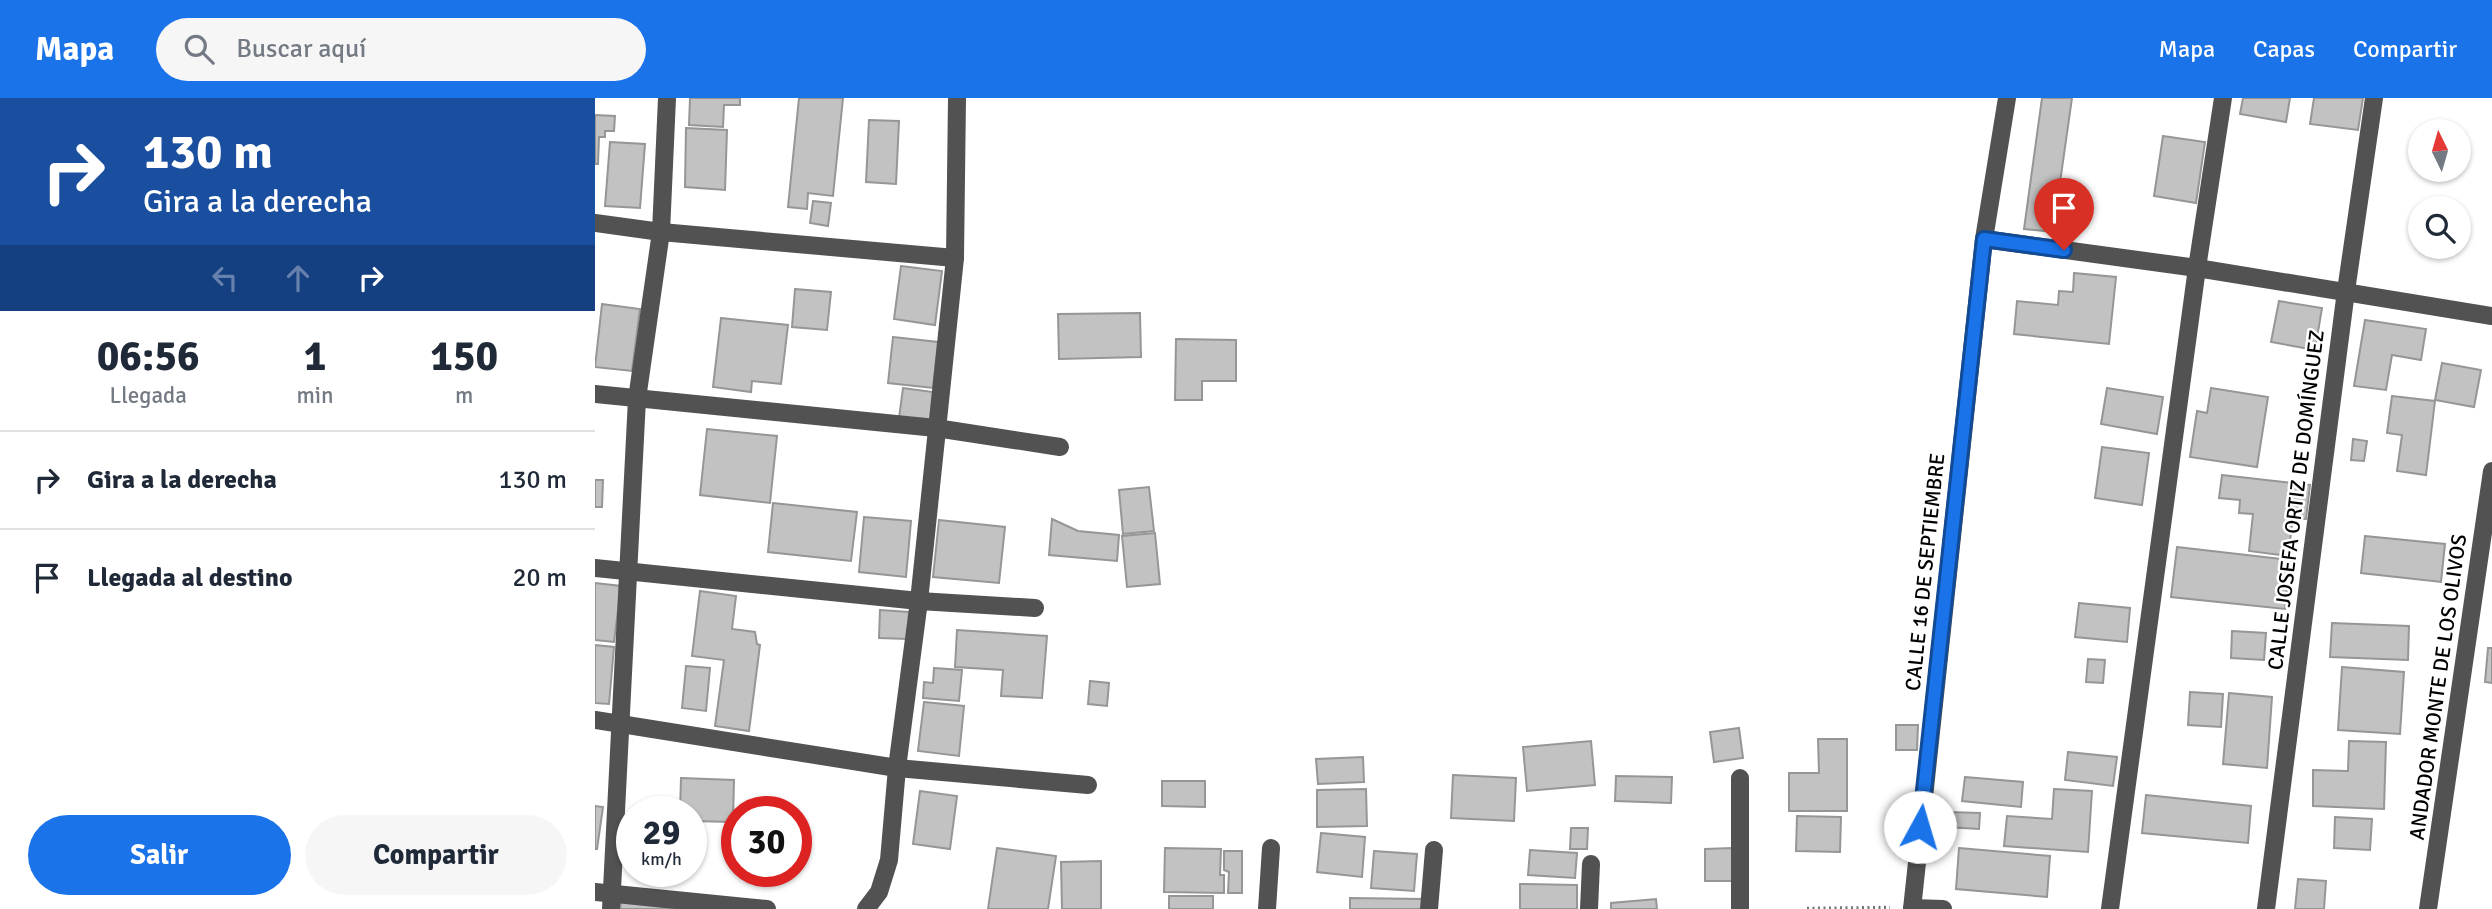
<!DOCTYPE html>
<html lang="es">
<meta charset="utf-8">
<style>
body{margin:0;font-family:Signika,sans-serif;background:#f6f6f7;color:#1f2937;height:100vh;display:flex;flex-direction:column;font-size:26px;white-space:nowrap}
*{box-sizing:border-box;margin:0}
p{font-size:23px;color:#747a83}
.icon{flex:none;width:38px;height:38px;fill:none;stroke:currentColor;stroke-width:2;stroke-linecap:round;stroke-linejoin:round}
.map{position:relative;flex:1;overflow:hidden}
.drawer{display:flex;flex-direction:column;background:#fff;width:595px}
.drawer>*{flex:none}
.guide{background:#1a4fa0;color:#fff;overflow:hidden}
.needle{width:46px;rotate:355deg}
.buttons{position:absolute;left:1813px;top:21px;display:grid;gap:14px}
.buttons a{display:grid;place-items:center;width:63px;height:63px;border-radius:50%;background:#fff;box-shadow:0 2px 5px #0004;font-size:35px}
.speed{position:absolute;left:21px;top:698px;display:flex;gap:14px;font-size:35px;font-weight:700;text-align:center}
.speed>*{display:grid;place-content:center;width:91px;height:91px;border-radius:50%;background:#fff;box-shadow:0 2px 5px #0004;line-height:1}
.speed small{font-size:18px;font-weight:400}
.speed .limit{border:10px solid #d22;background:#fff;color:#111}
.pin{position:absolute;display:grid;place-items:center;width:60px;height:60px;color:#fff;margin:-72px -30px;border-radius:50% 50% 50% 0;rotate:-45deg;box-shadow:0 0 7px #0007}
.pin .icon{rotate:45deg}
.me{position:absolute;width:77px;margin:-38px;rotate:6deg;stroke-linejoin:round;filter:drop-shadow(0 0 5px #0008)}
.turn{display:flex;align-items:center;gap:24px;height:147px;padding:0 28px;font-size:32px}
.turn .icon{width:91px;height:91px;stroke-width:2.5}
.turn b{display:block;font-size:49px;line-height:60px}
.lanes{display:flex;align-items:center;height:66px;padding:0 28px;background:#0003;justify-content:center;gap:35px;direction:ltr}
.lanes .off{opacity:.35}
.eta{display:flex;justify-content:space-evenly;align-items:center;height:119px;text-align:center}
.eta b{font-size:42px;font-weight:700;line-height:49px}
.primary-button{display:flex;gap:14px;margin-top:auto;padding:14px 28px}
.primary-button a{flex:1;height:80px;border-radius:42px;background:#1a73e8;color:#fff;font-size:28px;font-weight:700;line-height:80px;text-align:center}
.primary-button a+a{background:#f6f6f7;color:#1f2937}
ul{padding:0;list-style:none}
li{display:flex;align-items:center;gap:21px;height:98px;padding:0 28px;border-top:2px solid #e0e1e3}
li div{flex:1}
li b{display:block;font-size:26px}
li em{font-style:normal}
header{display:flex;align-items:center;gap:42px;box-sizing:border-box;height:98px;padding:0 35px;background:#1a73e8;color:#fff}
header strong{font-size:33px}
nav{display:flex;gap:38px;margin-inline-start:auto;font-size:24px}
.search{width:490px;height:63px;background:#f6f6f7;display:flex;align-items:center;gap:18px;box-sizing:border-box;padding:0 24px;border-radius:38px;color:#747a83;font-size:26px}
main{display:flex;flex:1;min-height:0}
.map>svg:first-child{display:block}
.building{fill:#c2c2c2;stroke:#969696;stroke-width:2}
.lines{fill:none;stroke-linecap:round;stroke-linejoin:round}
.path{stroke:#747474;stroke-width:4.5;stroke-dasharray:2 3.5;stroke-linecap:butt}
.minor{stroke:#525252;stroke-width:18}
.route-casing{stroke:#114b97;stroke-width:18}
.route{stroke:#1a73e8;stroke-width:12}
.labels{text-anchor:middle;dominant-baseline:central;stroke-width:5;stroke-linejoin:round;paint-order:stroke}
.street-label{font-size:21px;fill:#000;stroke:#fff}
</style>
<header>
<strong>Mapa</strong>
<div class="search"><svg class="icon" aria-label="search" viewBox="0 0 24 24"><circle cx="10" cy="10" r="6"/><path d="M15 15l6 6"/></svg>Buscar aquí</div>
<nav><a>Mapa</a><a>Capas</a><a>Compartir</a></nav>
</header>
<main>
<section class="drawer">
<div class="guide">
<div class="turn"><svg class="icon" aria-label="right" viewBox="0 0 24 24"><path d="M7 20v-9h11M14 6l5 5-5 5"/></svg><div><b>130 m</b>Gira a la derecha</div></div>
<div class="lanes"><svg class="icon off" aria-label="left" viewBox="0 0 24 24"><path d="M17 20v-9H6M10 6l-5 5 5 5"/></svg><svg class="icon off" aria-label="ahead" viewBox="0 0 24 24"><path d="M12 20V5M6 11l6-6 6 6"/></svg><svg class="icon" aria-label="right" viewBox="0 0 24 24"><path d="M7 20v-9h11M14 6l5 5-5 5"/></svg></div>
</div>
<div class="eta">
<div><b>06:56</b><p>Llegada</p></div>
<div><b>1</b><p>min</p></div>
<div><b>150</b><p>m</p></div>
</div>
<ul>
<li><svg class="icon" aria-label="right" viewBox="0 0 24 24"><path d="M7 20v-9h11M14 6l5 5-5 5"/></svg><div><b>Gira a la derecha</b></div><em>130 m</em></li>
<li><svg class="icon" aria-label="arrive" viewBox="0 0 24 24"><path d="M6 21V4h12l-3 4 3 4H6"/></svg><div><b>Llegada al destino</b></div><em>20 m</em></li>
</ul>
<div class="primary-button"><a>Salir</a><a>Compartir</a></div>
</section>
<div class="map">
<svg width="1897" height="811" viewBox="0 0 1897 811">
<rect width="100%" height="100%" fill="#fff"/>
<g class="building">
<path d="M95 0H145V7H129L128 29 94 27Z"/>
<path d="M204 0H248L238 98 213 95 212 111 193 109Z"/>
<path d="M1447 0H1477L1458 134 1429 131Z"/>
<path d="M1648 0H1695L1691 24 1645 16Z"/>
<path d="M1719 0H1768L1763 32 1715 26Z"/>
<path d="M0 17 20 18 19 33H10V39H4L3 66H0Z"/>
<path d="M274 22 304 23 301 86 271 84Z"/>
<path d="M91 30 132 32 130 92 90 89Z"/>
<path d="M1568 38 1610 44 1601 105 1559 98Z"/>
<path d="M15 44 50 46 45 110 10 108Z"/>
<path d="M218 103 236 105 233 128 215 125Z"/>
<path d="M306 168 347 173 340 227 299 221Z"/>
<path d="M1479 175 1521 179 1514 246 1419 236 1422 203 1463 207 1464 193 1478 194Z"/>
<path d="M200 191 236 194 232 232 197 229Z"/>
<path d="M1684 203 1727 210 1720 252 1676 244Z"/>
<path d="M7 206 45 211 37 273 0 269Z"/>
<path d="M545 215 546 259 464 261 463 216Z"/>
<path d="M126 220 193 227 186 286 157 283 156 294 118 289Z"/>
<path d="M1770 222 1831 231 1826 262 1797 257 1791 292 1759 288Z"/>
<path d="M298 239 343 244 338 290 293 285Z"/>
<path d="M581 241 641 242V283H607V302H580Z"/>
<path d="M1847 265 1886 272 1879 309 1840 302Z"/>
<path d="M308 290 338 294 335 324 304 320Z"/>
<path d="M1512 290 1568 299 1562 336 1506 326Z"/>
<path d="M1616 290 1673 299 1662 369 1595 359 1602 313 1612 315Z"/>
<path d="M1797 298 1840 303 1831 377 1802 373 1807 337 1792 335Z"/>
<path d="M112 331 182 338 175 405 105 397Z"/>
<path d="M1758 341 1772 343 1769 363 1756 362Z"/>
<path d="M1507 349 1554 355 1547 407 1500 400Z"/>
<path d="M1627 377 1715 387 1711 421 1698 420 1693 458 1654 453 1658 416 1644 415 1645 402 1624 400Z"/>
<path d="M0 382H8L7 409H0Z"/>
<path d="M554 389 559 433 528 436 524 392Z"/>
<path d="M178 405 262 414 256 463 173 454Z"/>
<path d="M269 419 316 423 311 479 264 474Z"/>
<path d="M457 421 483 433 524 437 522 463 454 457Z"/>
<path d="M344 422 410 429 404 485 338 479Z"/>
<path d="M560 435 565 486 532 489 527 438Z"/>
<path d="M1770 438 1850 446 1846 484 1766 475Z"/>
<path d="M1582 449 1695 462 1690 511 1576 499Z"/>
<path d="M0 485 26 488 19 544 0 542Z"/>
<path d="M105 493 141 498 137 531 160 534 162 546 165 547 154 633 120 628 129 562 97 558Z"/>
<path d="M1484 505 1535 510 1532 544 1480 539Z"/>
<path d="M285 512 314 514 313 541 284 540Z"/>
<path d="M1737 525 1814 528 1813 562 1735 559Z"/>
<path d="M362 532 452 538 447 600 406 598 408 572 360 569Z"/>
<path d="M1637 533 1671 535 1669 562 1636 560Z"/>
<path d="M0 547 19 549 14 606 0 605Z"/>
<path d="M1893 550H1897V585L1890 584Z"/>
<path d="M1493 561 1510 562 1508 585 1491 584Z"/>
<path d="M91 568 115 570 111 613 87 610Z"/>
<path d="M1747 569 1809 574 1805 636 1743 632Z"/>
<path d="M339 570 367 572 364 603 328 600 329 584 338 585Z"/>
<path d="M495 583 514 585 512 608 493 606Z"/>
<path d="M1595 594 1628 596 1626 629 1593 627Z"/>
<path d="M1634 595 1677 599 1672 670 1628 666Z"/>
<path d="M329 604 369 608 364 658 323 653Z"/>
<path d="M1301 627H1323L1322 652H1301Z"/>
<path d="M1144 630 1148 660 1119 664 1115 634Z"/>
<path d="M1223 641H1252V713H1194V675H1224Z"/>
<path d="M996 643 1000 687 932 693 928 649Z"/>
<path d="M1754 643 1791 644 1789 711 1718 708V672L1753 673Z"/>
<path d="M1473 654 1522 659 1518 688 1470 682Z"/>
<path d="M768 659 769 684 723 686 721 661Z"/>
<path d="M858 677 921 680 919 723 856 720Z"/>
<path d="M1021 678 1077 679 1076 705 1020 703Z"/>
<path d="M1370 679 1428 684 1426 709 1367 703Z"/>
<path d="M86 680 139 682 138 724 96 723V714H85Z"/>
<path d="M567 683H610V709L567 708Z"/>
<path d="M771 691 772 728 722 729V692Z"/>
<path d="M1459 691 1497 693 1493 754 1409 748 1412 718 1457 721Z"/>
<path d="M325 693 362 698 355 751 318 746Z"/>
<path d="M1551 697 1656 708 1653 745 1547 735Z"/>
<path d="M0 708 8 709 2 751H0Z"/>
<path d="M1352 714 1385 715 1384 731 1351 729Z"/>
<path d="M1202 718 1246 719 1245 754 1201 753Z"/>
<path d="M1740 719 1777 721 1775 752 1739 750Z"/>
<path d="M976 730H993L992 751H975Z"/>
<path d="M726 735 770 739 767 779 722 774Z"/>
<path d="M402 750 461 758 453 811H393Z"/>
<path d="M570 750 626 751 625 777H629V795L569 794Z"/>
<path d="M1137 750 1138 783H1110V751Z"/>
<path d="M1364 750 1455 758 1452 799 1361 791Z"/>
<path d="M935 752 982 755 980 780 933 777Z"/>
<path d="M629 753H647V795H633L634 774 629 772Z"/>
<path d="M779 753 822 756 819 793 776 790Z"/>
<path d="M506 763V811H467L466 764Z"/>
<path d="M1703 781 1731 783 1729 811H1700Z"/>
<path d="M925 786 982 787V811H925Z"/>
<rect x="574" y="798" width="44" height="13"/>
<path d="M755 800 828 801V811H755Z"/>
<path d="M1061 801 1062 811H1016V805Z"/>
<path d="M26 804 84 811H25Z"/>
</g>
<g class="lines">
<path class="path" d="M1212 811 1295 810"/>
<g class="minor">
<path d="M0 125 66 134 360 160"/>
<path d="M1389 141 1602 170 1897 218"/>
<path d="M0 296 341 330 465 349"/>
<path d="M0 470 324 503 440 510"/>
<path d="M0 622 302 670 493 687"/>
<path d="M0 794 172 811"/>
<path d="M1317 810 1348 811"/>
<path d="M16 811 42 301 66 134 72 0"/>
<path d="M271 811 284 794 294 762 302 670 324 503 360 160 362 0"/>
<path d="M672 811 676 750"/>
<path d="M834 811 839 752"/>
<path d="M994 811 996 766"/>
<path d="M1145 811V680"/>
<path d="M1317 811 1389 141 1412 0"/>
<path d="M1515 811 1602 170 1628 0"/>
<path d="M1671 811 1751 193 1779 0"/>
<path d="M1833 811 1897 373"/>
</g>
</g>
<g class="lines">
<defs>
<path id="route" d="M1325 729 1389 141 1469 152"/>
</defs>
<use href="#route" class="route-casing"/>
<use href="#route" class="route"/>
</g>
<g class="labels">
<g class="street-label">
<text transform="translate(1701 402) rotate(-83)">CALLE JOSEFA ORTIZ DE DOMÍNGUEZ</text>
<text transform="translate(1330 474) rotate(-84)">CALLE 16 DE SEPTIEMBRE</text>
<text transform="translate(1843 589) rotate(-82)">ANDADOR MONTE DE LOS OLIVOS</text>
</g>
</g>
</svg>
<div class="buttons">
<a><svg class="needle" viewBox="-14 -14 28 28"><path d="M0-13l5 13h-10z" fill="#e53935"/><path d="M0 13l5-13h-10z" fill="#747a83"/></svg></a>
<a><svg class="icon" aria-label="search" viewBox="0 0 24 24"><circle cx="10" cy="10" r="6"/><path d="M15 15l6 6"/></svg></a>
</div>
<div class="speed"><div>29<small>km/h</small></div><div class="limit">30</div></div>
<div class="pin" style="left:1469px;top:152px;background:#d93025"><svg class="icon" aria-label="arrive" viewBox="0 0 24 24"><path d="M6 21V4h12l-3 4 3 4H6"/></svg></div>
<svg class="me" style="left:1325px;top:729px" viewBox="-20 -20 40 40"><circle r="19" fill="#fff"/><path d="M0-13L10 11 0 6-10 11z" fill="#1a73e8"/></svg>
</div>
</main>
